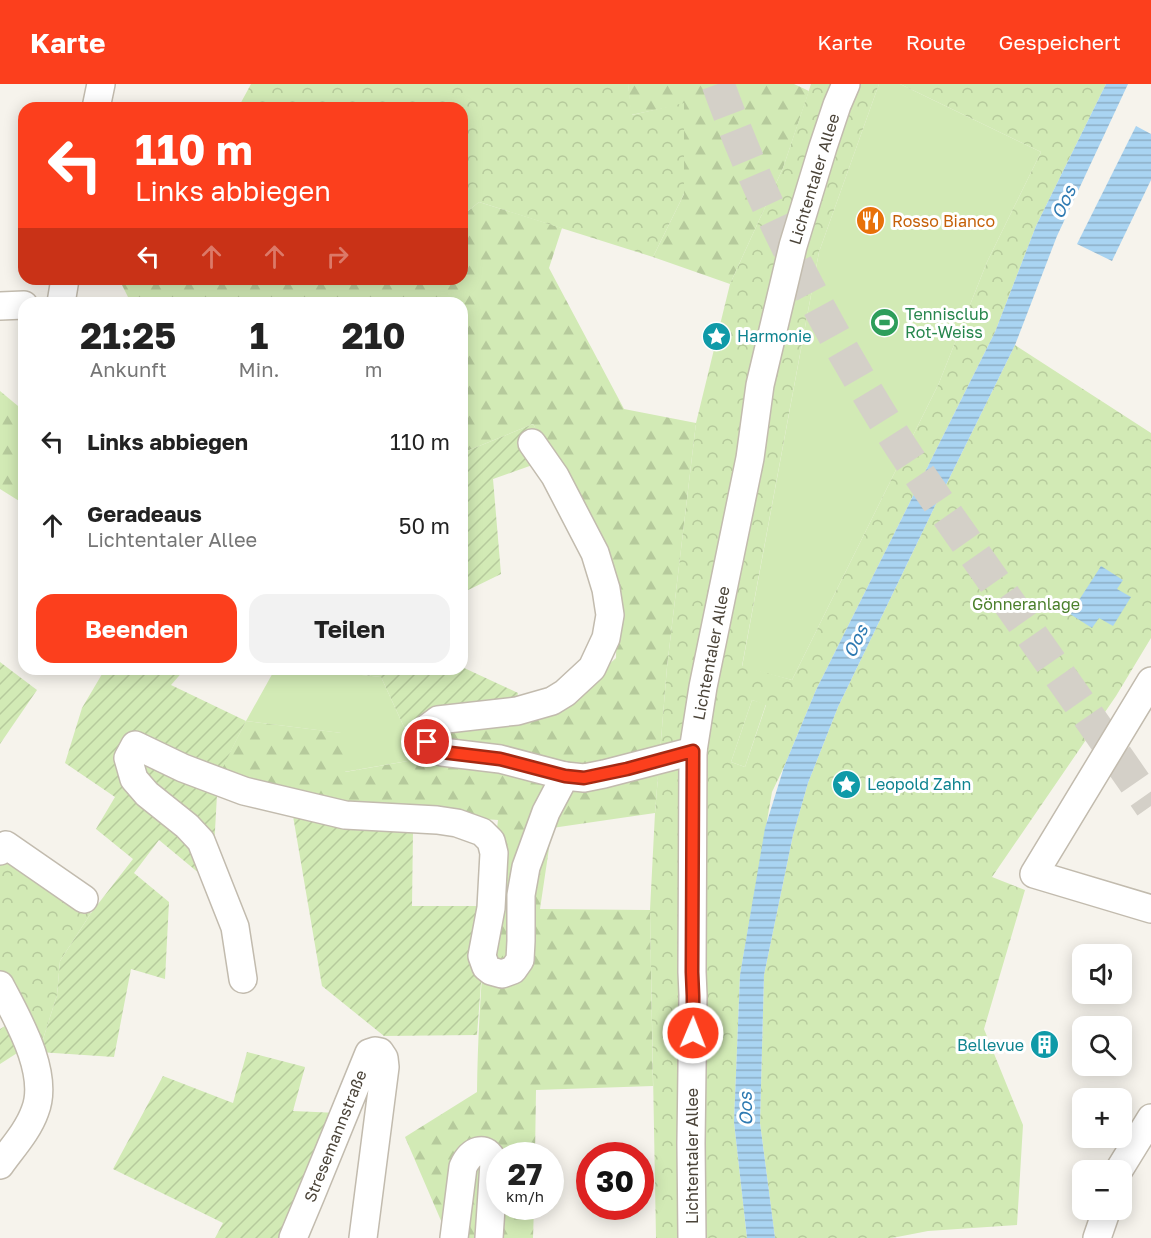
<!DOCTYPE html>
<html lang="de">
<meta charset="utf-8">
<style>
body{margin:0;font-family:"Golos Text",sans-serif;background:#f2f2f2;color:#222;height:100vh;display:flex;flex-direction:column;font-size:22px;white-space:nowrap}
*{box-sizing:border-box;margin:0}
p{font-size:20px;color:#767676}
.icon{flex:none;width:33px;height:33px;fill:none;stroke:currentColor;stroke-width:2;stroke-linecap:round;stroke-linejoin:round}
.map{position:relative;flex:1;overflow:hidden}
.sheet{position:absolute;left:18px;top:213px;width:450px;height:378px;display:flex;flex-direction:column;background:#fff;border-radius:18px;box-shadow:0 3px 15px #0003}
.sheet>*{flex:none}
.banner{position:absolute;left:18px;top:18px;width:450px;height:183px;border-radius:18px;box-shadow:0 3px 15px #0003;background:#fc3f1d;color:#fff;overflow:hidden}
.buttons{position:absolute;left:1072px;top:860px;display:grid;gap:12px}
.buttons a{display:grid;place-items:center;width:60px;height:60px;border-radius:12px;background:#fff;box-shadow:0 3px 15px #0003;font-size:30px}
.speed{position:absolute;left:486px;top:1058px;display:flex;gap:12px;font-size:30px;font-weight:700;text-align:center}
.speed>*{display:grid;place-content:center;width:78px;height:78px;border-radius:50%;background:#fff;box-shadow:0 3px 15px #0003;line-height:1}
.speed small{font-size:15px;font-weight:400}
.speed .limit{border:9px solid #d22;background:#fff;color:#111}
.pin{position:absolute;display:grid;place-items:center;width:51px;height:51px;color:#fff;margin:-26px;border:3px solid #fff;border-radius:50%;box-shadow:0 2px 6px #0007}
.me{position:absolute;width:66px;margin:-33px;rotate:1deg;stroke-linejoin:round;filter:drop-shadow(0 0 4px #0008)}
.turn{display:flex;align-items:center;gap:21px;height:126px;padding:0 18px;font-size:27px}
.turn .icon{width:78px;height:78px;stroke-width:2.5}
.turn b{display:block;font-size:42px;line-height:51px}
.lanes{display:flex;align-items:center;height:57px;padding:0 18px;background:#0003;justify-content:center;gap:30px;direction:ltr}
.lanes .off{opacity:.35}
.eta{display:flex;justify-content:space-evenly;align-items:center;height:102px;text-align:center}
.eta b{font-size:36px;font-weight:700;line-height:42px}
.action{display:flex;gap:12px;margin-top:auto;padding:12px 18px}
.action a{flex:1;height:69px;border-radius:18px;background:#fc3f1d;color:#fff;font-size:24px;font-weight:700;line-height:69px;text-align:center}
.action a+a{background:#f2f2f2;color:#222}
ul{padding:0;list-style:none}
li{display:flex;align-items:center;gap:18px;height:84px;padding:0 18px}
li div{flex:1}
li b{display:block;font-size:22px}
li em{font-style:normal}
header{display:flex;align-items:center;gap:36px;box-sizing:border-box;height:84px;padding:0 30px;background:#fc3f1d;color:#fff}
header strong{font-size:28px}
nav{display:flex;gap:33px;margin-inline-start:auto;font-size:21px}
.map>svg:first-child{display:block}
.grass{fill:#d2eab5}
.forest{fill:url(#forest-firs)}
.park{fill:url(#park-crowns);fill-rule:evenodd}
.garden{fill:url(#garden-furrows)}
.water{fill:url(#water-rules)}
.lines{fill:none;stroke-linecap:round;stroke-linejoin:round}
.major-tunnel{stroke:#d4d0c8;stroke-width:33;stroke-dasharray:33 16;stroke-linecap:butt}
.minor-casing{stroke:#c2bbae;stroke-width:30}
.minor{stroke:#fff;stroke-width:27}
.route-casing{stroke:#a42913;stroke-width:15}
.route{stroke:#fc3f1d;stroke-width:10}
.labels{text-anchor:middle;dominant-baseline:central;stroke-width:6;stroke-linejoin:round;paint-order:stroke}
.street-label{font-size:16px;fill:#4b4439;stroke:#fff}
.food-label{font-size:16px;fill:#c56008;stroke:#fff;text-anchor:start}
.leisure-label{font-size:16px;fill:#27864d;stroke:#fff;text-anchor:start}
.culture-label{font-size:16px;fill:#0d838f;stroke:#fff;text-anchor:start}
.park-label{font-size:16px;fill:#4a7f2a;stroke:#fff}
.water-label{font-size:18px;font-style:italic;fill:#2e7ab2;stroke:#fff}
</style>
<header>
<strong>Karte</strong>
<nav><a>Karte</a><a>Route</a><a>Gespeichert</a></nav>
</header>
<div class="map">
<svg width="1151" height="1154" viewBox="0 0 1151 1154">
<defs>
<pattern id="forest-firs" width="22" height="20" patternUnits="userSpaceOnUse" patternTransform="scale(1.5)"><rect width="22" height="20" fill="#d2eab5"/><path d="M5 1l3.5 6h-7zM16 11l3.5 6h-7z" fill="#b6ca9c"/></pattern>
<pattern id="park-crowns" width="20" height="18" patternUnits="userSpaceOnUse" patternTransform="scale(1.5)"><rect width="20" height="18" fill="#d2eab5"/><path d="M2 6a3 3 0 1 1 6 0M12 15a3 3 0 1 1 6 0" fill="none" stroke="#b6ca9c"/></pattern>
<pattern id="garden-furrows" width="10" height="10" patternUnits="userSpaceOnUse" patternTransform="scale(1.5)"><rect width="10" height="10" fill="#d2eab5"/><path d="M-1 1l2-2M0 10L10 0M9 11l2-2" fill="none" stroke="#b6ca9c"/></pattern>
<pattern id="water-rules" width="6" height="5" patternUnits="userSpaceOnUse" patternTransform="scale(1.5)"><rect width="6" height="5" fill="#a9d4f2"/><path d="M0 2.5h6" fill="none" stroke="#8caec5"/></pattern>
</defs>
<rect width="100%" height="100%" fill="#f6f3ec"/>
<g class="grass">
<path d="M879 0H900L1041 68 987 178 939 299 792 596 742 583 819 168Z"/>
<path d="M275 585H305L381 593 404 643 431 673 344 688 341 649 246 637Z"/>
<path d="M752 616 766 620 745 683 731 678Z"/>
</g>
<g class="forest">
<path d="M628 0H794L809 7 783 84 730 200 653 173 684 110V20L631 31Z"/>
<path d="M479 118 562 144 549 184 624 325 696 339 667 583 655 729 552 744 540 825 650 826 653 1002 536 1006 535 1071H500V1122H534L533 1154H445V1146L405 1053 477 1008C478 916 487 826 498 736L347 726 218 692 246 637 342 649 345 688 431 673 446 656 444 649 558 626 616 574 617 492 533 340 462 369V219H131L119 195H462V132Z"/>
<path d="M0 307 24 327V420L0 405Z"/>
</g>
<g class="park">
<path d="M251 0H628L632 31 684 19V110L653 173 479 118 462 132V24H238Z"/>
<path d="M811 0H879L819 168 742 582 792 596 939 299 987 178 1041 68 900 0H1106L1036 142 995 248 816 606 784 683 772 708 740 891 734 1038 747 1154H656L650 826 655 729 667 583 696 339 730 200 783 84ZM752 616 766 621 745 683 731 678Z"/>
<path d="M1015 261 1151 349V554L1116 612 992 793 1025 806 984 945 1023 1041 1017 1141 928 1147 892 1154H775L760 1039 764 891 793 751 808 699 838 623 935 422 943 407Z"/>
<path d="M6 763 91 829 60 877 57 911 39 968 0 897V770Z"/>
</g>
<g class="garden">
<path d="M533 340 552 374 493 395 501 490 462 509V369Z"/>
<path d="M0 578 37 606 0 660Z"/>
<path d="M462 583 518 609 514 628 438 636 404 643 381 593 305 585H462Z"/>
<path d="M105 585H185L171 601 246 637 218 693 212 800 159 756 134 789 169 818 165 895 131 885 114 973 39 968 57 911 60 877 91 829 133 775 96 745 115 713 65 679 82 624Z"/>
<path d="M293 732 413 747 412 822H487L477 951 384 952 322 902Z"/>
<path d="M15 936 25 964 0 980V945Z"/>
<path d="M247 968 305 983 293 1027 338 1029 294 1154H215L223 1139 113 1085 163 992 233 1019Z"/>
</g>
<g class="water">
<path d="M1106 0H1128L1057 152 1015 261 943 407 935 422 838 623 808 699 793 751 764 891 760 1039 775 1154H747L734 1038 740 891 765 744 784 683 816 606 995 248 1036 142Z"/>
<path d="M1136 42 1151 50V96L1112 177 1077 160Z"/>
<path d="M1101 482 1123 496 1117 505 1131 513 1113 542 1099 534 1092 544 1070 530Z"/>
</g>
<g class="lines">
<path class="major-tunnel" d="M718 0C758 111 812 217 873 318 910 380 953 439 995 499 1047 573 1099 647 1151 722"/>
<defs>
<g id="minor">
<path d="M96 24 101 0"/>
<path d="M61 219 65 195"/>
<path d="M0 222 24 221"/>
<path d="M532 359 555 392 595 469 606 505 610 531 606 554 592 584 565 609 552 617 517 627 438 636 426 645 424 650 427 658 433 663 442 668 500 675 565 692"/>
<path d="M1151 597 1034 790 1151 825"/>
<path d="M0 767 6 761 84 815"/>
<path d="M243 895 235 843 201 757 187 742 147 710 134 695 128 674 135 661 183 684 244 707 345 731 437 736 457 739 482 748 491 757 494 769 491 824 482 872 486 883 491 887 502 890 513 886 520 876 521 857V811L526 783 546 728 565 692 584 694 604 690 693 667"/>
<path d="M0 901C17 934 50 989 35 1027 28 1047 12 1064 0 1081"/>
<path d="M1119 1086 1151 1034"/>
<path d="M293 1154 311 1111 369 969 375 967 380 968 384 974 385 983 363 1154"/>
<path d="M454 1154 463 1083C470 1067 486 1058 494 1079L489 1154"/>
<path d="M692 1154 691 1059 693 911 692 888 693 667 703 603 750 374 760 301 793 162 823 63 837 21 846 0"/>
<path d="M1097 1154 1107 1125"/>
</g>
</defs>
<use href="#minor" class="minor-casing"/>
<use href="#minor" class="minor"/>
</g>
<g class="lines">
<defs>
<path id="route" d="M427 658 442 668 500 675 565 692 584 694 627 685 693 667 692 888 693 912V949"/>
</defs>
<use href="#route" class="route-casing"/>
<use href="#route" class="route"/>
</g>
<defs>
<symbol id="restaurant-disc" viewBox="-11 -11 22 22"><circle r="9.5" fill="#e8710a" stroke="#fff"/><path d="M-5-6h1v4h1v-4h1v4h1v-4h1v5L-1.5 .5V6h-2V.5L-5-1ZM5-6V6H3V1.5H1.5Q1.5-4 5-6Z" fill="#fff"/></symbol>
<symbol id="stadium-disc" viewBox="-11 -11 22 22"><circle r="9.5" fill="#2e9e5b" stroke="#fff"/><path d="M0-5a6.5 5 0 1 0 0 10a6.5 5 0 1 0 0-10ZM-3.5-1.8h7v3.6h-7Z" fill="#fff"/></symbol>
<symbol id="sight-disc" viewBox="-11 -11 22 22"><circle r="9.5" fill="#0f9aa8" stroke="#fff"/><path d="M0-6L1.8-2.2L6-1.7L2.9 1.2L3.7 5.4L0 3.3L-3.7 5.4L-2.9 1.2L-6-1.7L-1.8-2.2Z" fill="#fff"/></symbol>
<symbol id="building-disc" viewBox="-11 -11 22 22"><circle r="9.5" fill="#0f9aa8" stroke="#fff"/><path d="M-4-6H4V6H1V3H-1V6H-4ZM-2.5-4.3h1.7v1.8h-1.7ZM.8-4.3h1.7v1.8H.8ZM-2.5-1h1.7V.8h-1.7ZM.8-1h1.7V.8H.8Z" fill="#fff"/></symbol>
</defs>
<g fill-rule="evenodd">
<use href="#restaurant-disc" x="854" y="120" width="33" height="33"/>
<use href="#stadium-disc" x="868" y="222" width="33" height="33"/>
<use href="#sight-disc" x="700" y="236" width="33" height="33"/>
<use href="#sight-disc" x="830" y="684" width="33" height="33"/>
<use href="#building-disc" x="1028" y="944" width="33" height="33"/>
</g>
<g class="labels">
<g class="street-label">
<text transform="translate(814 95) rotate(-73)">Lichtentaler Allee</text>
<text transform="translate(711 569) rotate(-79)">Lichtentaler Allee</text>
<text transform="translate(335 1052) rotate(-68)">Stresemannstraße</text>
<text transform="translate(692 1072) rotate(-90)">Lichtentaler Allee</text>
</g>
<g class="food-label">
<text x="892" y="137">Rosso Bianco</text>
</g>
<g class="leisure-label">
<text x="905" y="230">Tennisclub<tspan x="905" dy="18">Rot-Weiss</tspan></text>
</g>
<g class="culture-label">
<text x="737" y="252">Harmonie</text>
<text x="867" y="700">Leopold Zahn</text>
<text x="1024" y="961" text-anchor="end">Bellevue</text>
</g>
<g class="park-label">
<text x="1026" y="520">Gönneranlage</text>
</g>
<g class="water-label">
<text transform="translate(1063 118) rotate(-65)">Oos</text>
<text transform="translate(855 557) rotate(-64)">Oos</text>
<text transform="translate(745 1025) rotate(-91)">Oos</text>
</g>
</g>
</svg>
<div class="buttons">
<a><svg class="icon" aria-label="sound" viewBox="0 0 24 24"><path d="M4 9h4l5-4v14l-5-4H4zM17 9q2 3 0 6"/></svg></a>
<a><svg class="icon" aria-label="search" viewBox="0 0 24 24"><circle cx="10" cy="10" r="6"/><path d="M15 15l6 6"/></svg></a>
<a>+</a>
<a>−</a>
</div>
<div class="speed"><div>27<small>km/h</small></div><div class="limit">30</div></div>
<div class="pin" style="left:427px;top:658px;background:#d93025"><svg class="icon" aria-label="arrive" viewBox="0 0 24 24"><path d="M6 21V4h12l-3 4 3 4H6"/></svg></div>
<svg class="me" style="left:693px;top:949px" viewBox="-20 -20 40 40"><circle r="17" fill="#fc3f1d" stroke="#fff" stroke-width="3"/><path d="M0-11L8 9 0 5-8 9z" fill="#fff"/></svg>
<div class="banner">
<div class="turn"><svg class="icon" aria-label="left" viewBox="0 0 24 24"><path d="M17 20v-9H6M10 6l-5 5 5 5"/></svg><div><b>110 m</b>Links abbiegen</div></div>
<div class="lanes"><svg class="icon" aria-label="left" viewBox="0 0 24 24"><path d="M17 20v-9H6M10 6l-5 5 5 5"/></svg><svg class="icon off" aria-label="ahead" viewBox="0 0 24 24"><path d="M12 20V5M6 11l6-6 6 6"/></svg><svg class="icon off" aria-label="ahead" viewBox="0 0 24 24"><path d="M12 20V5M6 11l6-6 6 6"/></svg><svg class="icon off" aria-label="right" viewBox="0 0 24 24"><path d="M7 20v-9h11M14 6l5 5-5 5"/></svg></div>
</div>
<section class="sheet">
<div class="eta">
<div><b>21:25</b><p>Ankunft</p></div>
<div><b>1</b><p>Min.</p></div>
<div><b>210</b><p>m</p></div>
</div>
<ul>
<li><svg class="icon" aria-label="left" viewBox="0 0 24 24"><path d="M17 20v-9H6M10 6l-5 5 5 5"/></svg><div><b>Links abbiegen</b></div><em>110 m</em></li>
<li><svg class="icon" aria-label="ahead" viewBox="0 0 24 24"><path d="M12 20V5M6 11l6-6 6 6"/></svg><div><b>Geradeaus</b><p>Lichtentaler Allee</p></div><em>50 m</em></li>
</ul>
<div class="action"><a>Beenden</a><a>Teilen</a></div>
</section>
</div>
